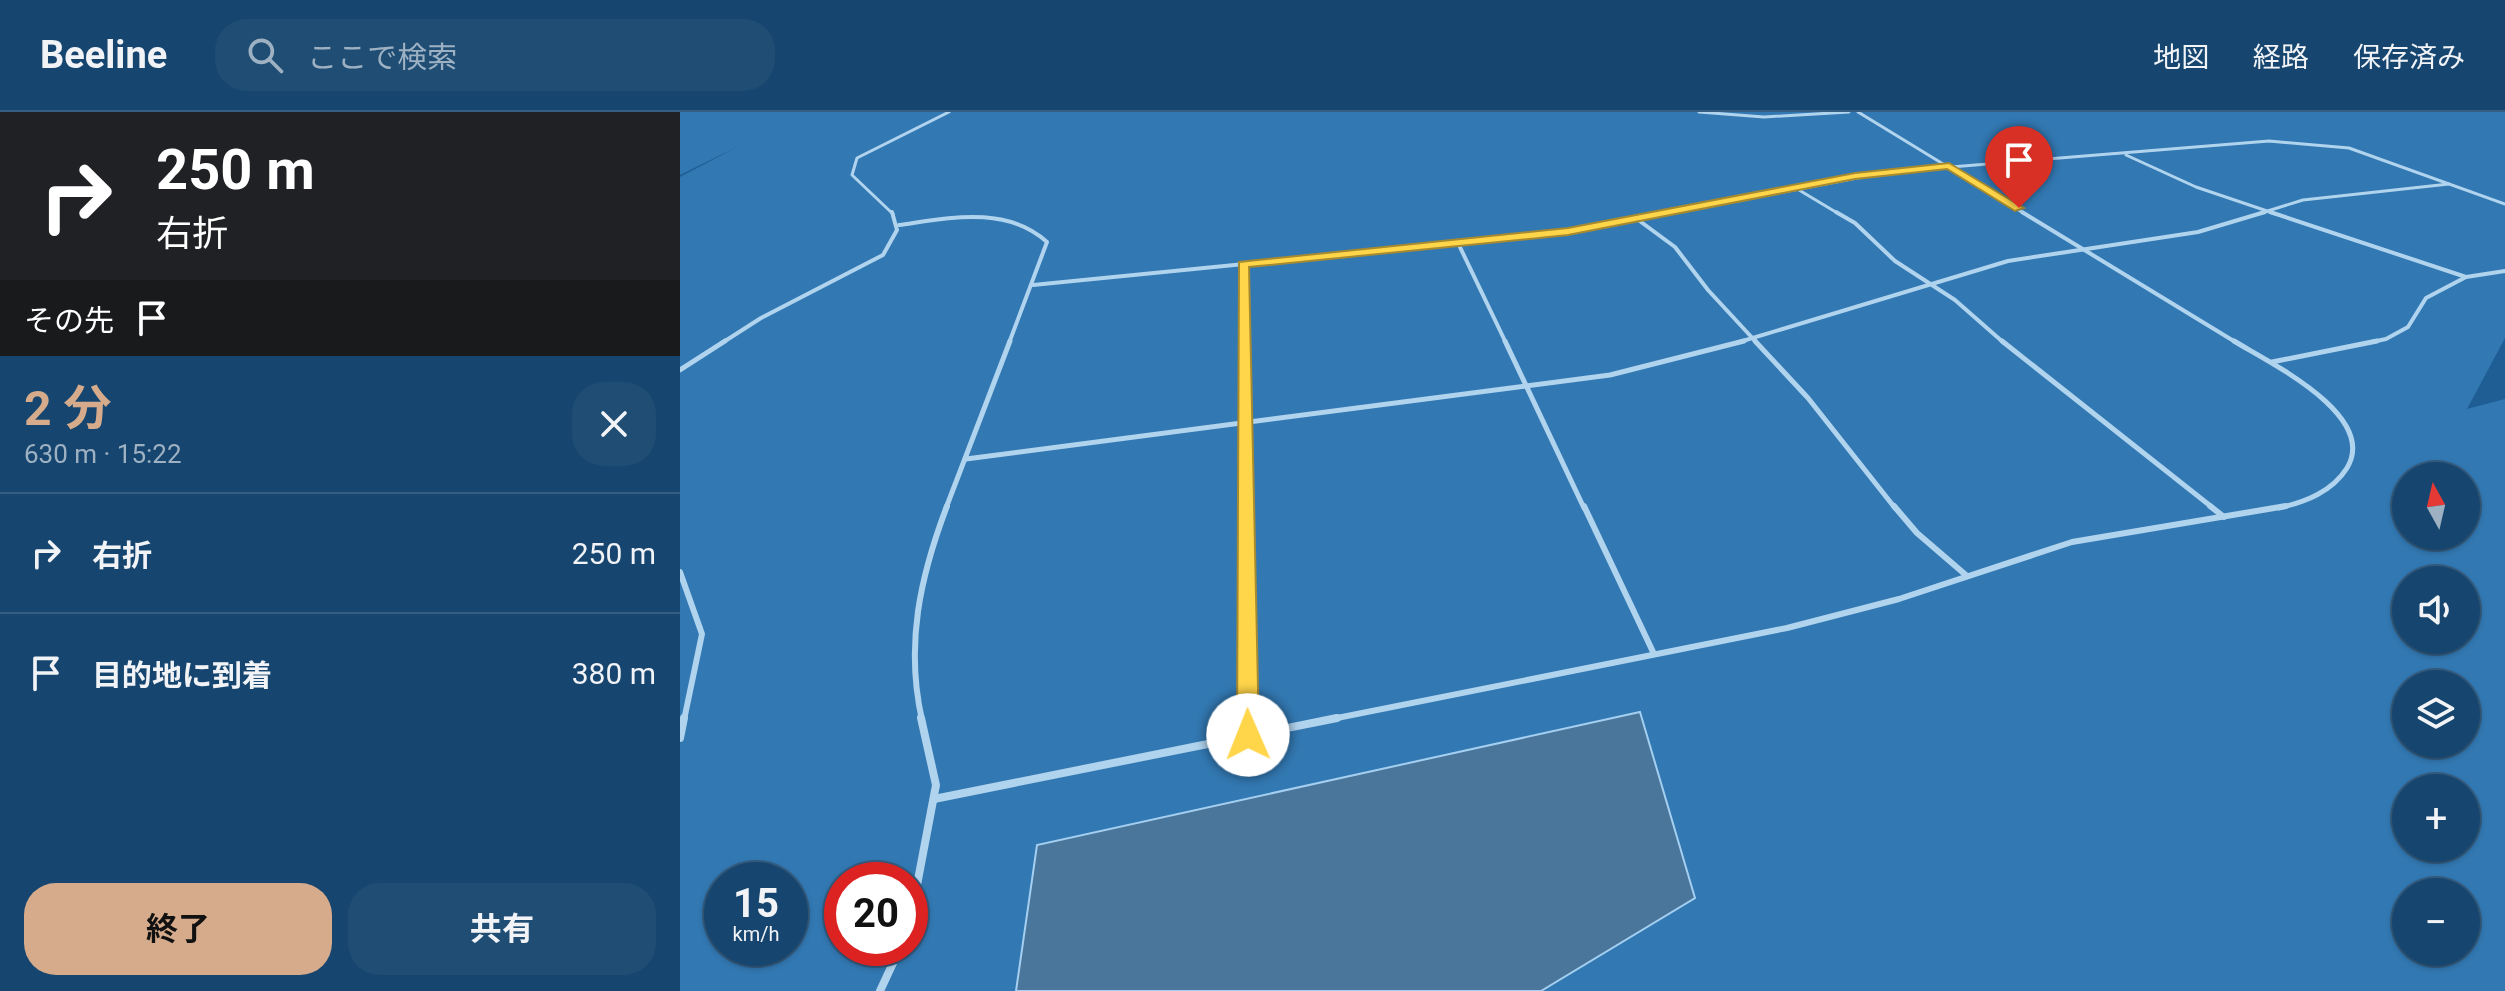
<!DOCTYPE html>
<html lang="ja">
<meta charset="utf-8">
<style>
body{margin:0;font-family:Roboto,"Noto Sans JP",sans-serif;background:#1f4d74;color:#f1f3f6;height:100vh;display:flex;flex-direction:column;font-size:30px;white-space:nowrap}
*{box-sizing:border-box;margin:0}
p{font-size:26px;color:#9eb1c3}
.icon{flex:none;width:44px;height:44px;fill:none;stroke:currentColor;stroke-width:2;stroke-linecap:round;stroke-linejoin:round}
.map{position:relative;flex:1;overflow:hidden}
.drawer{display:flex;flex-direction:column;background:#16466f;width:680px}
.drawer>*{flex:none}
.hud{background:#202124;color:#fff;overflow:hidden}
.needle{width:52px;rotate:352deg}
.controls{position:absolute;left:1712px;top:350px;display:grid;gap:16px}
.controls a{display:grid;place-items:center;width:88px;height:88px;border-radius:50%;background:#16466f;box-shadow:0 2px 6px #0004,0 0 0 2px #355e82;font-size:40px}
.speed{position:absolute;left:24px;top:750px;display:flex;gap:16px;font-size:40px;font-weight:700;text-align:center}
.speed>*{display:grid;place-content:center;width:104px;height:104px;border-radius:50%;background:#16466f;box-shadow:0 2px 6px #0004,0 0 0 2px #355e82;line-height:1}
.speed small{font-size:20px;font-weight:400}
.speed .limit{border:12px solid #d22;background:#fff;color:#111}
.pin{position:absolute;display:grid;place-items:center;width:68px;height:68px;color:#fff;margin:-82px -34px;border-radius:50% 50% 50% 0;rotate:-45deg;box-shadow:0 0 8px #0007}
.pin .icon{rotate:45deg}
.me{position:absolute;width:88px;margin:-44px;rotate:359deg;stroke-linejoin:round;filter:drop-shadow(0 0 6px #0008)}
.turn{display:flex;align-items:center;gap:28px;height:168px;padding:0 24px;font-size:36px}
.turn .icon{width:104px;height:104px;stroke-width:2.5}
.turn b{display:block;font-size:56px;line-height:68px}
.then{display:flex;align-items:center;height:76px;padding:0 24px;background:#0003;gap:16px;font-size:30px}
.round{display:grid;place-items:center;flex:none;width:84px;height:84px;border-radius:32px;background:#1f4d74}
.overview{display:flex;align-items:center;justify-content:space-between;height:136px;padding:0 24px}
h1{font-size:48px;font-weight:700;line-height:60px;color:#d6ab8b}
.cta{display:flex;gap:16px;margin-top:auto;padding:16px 24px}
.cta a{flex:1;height:92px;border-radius:32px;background:#d6ab8b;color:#111;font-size:32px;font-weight:700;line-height:92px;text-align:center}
.cta a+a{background:#1f4d74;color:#f1f3f6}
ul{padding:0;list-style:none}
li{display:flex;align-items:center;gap:24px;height:120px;padding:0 24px;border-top:2px solid #355e82}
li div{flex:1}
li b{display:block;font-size:30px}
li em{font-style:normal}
header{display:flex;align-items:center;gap:48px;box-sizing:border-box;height:112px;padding:0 40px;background:#16466f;border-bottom:2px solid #355e82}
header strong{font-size:38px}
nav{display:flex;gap:44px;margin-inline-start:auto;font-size:28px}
.search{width:560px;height:72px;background:#1f4d74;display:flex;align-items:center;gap:20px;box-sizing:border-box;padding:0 28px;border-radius:32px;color:#9eb1c3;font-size:30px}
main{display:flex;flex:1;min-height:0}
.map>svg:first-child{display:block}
.green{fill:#3278b2;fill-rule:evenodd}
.water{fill:#4a769c;stroke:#a4cff0;stroke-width:2}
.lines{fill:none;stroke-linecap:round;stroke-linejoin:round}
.service-far4{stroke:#b0d3ee;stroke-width:3}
.service-far3{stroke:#b0d3ee;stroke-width:4}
.service-far2{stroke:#b0d3ee;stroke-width:5}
.service-far1{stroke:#b0d3ee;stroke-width:6}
.service{stroke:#b0d3ee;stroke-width:8}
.route{fill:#ffd54a;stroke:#a68a30;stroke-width:2}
</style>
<header>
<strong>Beeline</strong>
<div class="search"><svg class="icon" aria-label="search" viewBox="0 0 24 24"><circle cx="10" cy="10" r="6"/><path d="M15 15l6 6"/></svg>ここで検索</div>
<nav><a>地図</a><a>経路</a><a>保存済み</a></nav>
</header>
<main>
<section class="drawer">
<div class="hud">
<div class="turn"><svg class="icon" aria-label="right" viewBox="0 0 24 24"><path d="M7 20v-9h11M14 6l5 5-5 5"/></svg><div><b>250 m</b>右折</div></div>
<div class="then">その先<svg class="icon" aria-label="arrive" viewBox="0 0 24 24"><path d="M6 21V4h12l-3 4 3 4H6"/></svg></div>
</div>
<div class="overview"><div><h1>2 分</h1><p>630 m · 15:22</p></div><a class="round"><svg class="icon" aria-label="close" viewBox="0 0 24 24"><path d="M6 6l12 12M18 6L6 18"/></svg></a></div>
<ul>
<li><svg class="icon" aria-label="right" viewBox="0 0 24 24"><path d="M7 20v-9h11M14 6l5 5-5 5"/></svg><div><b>右折</b></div><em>250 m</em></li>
<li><svg class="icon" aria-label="arrive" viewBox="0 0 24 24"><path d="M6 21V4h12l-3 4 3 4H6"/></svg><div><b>目的地に到着</b></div><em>380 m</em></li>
</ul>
<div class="cta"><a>終了</a><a>共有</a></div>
</section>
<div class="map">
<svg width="1825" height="879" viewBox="0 0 1825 879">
<rect width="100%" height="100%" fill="#1e5e94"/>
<path class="green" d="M0 0H1825V226L1787 297 1825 287V879H0V65L59 34 0 63ZM1726 364H1786V424H1726ZM1726 468H1786V528H1726ZM1726 572H1786V632H1726ZM1726 676H1786V736H1726ZM42 768H110V836H42ZM162 768H230V836H162ZM1726 780H1786V840H1726Z"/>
<path class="water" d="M960 600 1015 786 861 879H336L357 733Z"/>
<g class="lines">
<g class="service-far4">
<path d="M1019 0 1084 5 1169 0"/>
<path d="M1178 0 1345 102"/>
<path d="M1446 43 1516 75 1596 102"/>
<path d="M1114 75 1159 102"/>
<path d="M213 102 172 63 177 46 269 0"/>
<path d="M986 102 1209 60 1589 29 1669 36 1825 92"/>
<path d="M1578 102 1623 88 1769 72"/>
</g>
<g class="service-far3">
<path d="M1156 100 1175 111 1215 149 1275 188 1324 231"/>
<path d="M1342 100 1557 231"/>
<path d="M1590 100 1786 165"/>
<path d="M957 107 995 135 1028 178 1077 231"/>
<path d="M219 113C269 106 326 93 367 130L329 231"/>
<path d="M778 131 826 231"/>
<path d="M564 152 565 231"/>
<path d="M353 173 888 120 996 100"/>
<path d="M42 231 81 206 203 143 217 118 212 100"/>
<path d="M1056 231 1328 149 1518 120 1585 100"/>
<path d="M1687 231 1706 227 1728 215 1746 186 1786 165 1825 159"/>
</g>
<g class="service-far2">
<path d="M565 229 566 396"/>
<path d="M825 229 904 396"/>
<path d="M1075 229 1128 286 1215 396"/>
<path d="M1322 229 1533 396"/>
<path d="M1554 229C1588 250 1699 303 1667 356 1652 380 1625 390 1599 396"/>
<path d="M1592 250 1697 229"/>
<path d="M0 258 45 229"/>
<path d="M286 347 930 263 1064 229"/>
<path d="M266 396 330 229"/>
</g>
<g class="service-far1">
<path d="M566 394 568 608"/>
<path d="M904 394 974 542"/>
<path d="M1214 394 1237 421 1287 464"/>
<path d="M1530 394 1544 405"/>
<path d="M0 460 22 522 4 608"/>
<path d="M242 608C225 533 240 465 267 394"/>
<path d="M647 608 1107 516 1219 487 1392 430 1606 394"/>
</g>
<g class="service">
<path d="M568 606V623"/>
<path d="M0 626 4 606"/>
<path d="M254 687 657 606"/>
<path d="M230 810 256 673 241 606"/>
<path d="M200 879 220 836"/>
</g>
</g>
<path class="route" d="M1269 51 1344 96 1335 99 1267 57 1175 67 888 123 569 155 579 623 576 628H560L557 623 559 150 888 116 1175 61Z"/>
</svg>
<div class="controls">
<a><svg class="needle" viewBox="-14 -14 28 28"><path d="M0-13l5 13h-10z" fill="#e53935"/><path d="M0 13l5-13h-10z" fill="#9eb1c3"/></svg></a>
<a><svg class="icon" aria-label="sound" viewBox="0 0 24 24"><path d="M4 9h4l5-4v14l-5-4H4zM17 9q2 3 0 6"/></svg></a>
<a><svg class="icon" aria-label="layers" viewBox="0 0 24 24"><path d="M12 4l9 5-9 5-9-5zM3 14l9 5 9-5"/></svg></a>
<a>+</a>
<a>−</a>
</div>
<div class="speed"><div>15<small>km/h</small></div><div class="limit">20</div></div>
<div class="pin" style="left:1339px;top:96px;background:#d93025"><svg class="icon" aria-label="arrive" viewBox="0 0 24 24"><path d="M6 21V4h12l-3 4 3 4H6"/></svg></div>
<svg class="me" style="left:568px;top:623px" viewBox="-20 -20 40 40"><circle r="19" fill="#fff"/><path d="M0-13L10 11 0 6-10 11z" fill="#ffd54a"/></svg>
</div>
</main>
